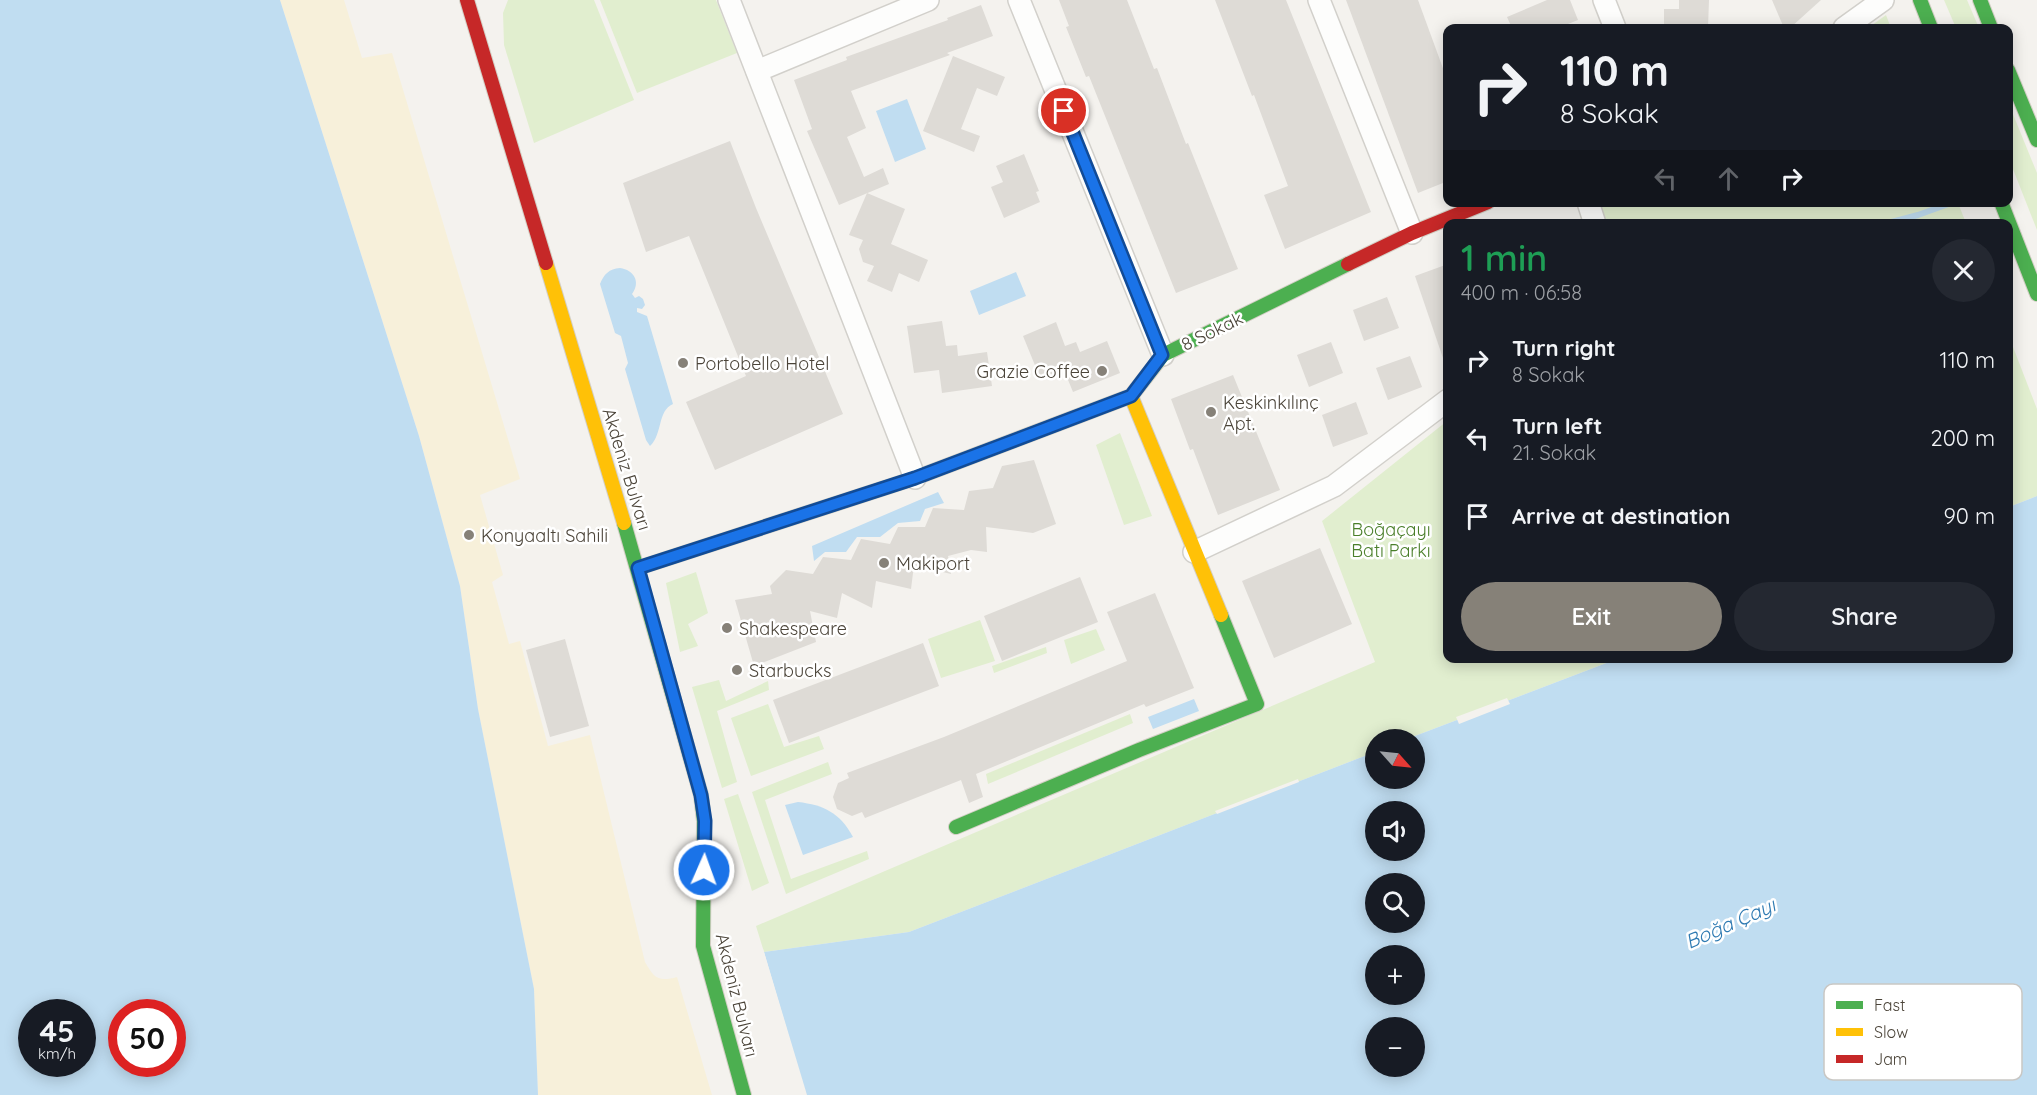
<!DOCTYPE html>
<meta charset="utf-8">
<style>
body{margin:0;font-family:Quicksand,sans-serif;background:#242831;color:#f1f3f6;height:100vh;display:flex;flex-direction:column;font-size:22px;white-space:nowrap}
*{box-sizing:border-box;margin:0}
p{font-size:20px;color:#9ea1a6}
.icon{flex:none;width:33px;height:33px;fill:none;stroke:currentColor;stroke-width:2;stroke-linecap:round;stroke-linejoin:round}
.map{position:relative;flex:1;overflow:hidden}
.side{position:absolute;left:1443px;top:219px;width:570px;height:444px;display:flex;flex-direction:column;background:#171b24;border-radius:12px;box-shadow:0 3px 15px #0003}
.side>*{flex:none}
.hud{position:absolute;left:1443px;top:24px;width:570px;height:183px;border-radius:12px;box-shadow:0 3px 15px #0003;background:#171b24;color:#f1f3f6;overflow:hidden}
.needle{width:39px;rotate:117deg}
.tools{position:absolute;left:1365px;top:729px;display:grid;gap:12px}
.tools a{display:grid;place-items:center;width:60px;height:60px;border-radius:50%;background:#171b24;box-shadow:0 3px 15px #0003;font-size:30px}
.speed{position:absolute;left:18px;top:999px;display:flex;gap:12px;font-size:30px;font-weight:700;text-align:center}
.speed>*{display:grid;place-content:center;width:78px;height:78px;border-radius:50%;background:#171b24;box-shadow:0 3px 15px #0003;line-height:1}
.speed small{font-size:15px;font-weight:400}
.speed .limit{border:9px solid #d22;background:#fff;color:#111}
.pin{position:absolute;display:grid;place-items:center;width:51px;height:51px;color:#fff;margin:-26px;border:3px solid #fff;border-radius:50%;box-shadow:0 2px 6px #0007}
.me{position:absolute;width:66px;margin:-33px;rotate:2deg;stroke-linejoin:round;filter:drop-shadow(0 0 4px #0008)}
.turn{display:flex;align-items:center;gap:21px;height:126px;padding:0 18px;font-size:27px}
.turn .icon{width:78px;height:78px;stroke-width:2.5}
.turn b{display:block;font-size:42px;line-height:51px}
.lanes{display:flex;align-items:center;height:57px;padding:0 18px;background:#0003;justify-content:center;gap:30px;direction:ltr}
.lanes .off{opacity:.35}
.round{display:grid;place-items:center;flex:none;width:63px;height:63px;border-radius:32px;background:#242831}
.overview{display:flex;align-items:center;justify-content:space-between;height:102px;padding:0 18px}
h1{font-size:36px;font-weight:600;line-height:45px;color:#1e9e55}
.primary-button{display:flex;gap:12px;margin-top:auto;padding:12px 18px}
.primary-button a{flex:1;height:69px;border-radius:36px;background:#868178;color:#fff;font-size:24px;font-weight:600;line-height:69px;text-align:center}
.primary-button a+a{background:#242831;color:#f1f3f6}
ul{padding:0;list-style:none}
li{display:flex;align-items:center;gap:18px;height:78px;padding:0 18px}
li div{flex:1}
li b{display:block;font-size:22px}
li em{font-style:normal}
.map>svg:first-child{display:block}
.green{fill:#e1eecf}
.sand{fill:#f7f0da}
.water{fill:#c0ddf1;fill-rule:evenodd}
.pier{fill:#f4f2ee}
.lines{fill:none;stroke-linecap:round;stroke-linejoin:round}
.stream{stroke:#c0ddf1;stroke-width:6}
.building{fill:#dedbd6}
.street-casing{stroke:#d2d0cb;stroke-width:24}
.fast-casing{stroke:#d3cfc5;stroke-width:16}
.slow-casing{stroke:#d3cfc5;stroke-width:16}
.jam-casing{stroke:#d3cfc5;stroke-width:16}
.street{stroke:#fdfdfc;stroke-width:21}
.fast{stroke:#4caf50;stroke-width:14}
.slow{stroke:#ffc107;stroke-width:14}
.jam{stroke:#c62828;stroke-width:14}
.route-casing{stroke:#114b97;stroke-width:15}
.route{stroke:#1a73e8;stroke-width:10}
.poi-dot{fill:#868178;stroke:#fff;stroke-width:2}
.labels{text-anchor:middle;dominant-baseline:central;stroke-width:5;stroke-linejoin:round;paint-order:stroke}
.street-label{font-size:18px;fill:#4b4439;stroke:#fff}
.poi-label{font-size:18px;fill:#4b4439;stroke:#fff;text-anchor:start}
.park-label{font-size:18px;fill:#4a7f2a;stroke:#fff}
.water-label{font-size:20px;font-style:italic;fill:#2e7ab2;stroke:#fff}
.key{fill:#fff;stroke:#c9c7c4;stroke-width:1.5}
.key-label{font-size:16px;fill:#4b4439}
</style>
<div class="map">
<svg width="2037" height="1095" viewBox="0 0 2037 1095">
<rect width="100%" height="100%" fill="#f4f2ee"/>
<g class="green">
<path d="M508 0H594L634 100 534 143 504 45 503 13Z"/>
<path d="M600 0H716L737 53 637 93Z"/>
<path d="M1944 0H1967L1979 28H1956Z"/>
<path d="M1886 15 1891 28H1868Z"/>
<path d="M2008 102 2037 173V230L2009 159Z"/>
<path d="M1599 203H1958L1966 223H1607Z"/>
<path d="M2008 334 2037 409V496L2009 507Z"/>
<path d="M1447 421 1448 658 1617 659 1407 739 1376 740 1375 752 909 932 764 952 756 926 1375 662 1322 521Z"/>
<path d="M1120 433 1152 516 1124 525 1096 445Z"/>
<path d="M696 572 708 613 688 624 698 646 680 652 666 583Z"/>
<path d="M980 620 995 661 941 678 928 639Z"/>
<path d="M1096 629 1105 650 1071 664 1064 640Z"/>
<path d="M1046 647 1047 653 994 673 992 666Z"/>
<path d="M719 680 726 701 768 681 769 690 717 711 737 782 722 788 692 687Z"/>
<path d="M768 704 784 747 819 736 824 749 751 776 731 718Z"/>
<path d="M1130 714 1133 723 988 784 986 774Z"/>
<path d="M828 762 832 774 765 800 791 879 867 851 869 859 786 894 752 792Z"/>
<path d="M738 794 769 883 752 891 724 799Z"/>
</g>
<path class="sand" d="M280 0H344L362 58 392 53 520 479 480 495 503 575 492 582 509 644 520 641 548 746 590 735 645 962C654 978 658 982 677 977L712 1095H538L534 989 478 709 460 586 419 436Z"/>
<g class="water">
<path d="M0 0H280L419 436 460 586 478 709 534 989 538 1095H0ZM82 1012V1064H32V1012ZM122 1012H172V1064H122Z"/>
<path d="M907 99 926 149 895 162 876 111Z"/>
<path d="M620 268C634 270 641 282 632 294L635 298 639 296 643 299 645 305 642 309 637 308V312L647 316 673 404C657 411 663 434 650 446L646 440 625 369 628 363 621 336 615 333 600 284C604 274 609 269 620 268Z"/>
<path d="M1016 272 1026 296 979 315 970 291Z"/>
<path d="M938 492 944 503 925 509 920 521 898 523 880 537H857L846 552H825L814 561 812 546Z"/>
<path d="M2037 496V1095H806L764 952 909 932 1375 752 1376 778H1414V740L1407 739 1617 659 2008 658 2009 507ZM1376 812H1414V850H1376ZM1376 884H1414V922H1376ZM1376 956H1414V994H1376ZM1376 1028H1414V1066H1376Z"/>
<path d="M1194 699 1199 711 1153 729 1148 717Z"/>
<path d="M798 802C824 805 840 813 853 837L803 855 785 805Z"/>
</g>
<g class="pier">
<path d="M1507 698 1510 704 1459 724 1456 717Z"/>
<path d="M1298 779 1299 782 1217 814 1215 811Z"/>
<path d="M763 949 764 952 807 1095H803L761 953Z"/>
</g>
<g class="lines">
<path class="stream" d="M1884 224 1918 215 1954 202"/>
</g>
<g class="building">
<path d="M1059 0H1127L1154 69 1157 68 1186 144 1188 143 1238 269 1176 293 1089 76 1086 77 1066 27 1069 26Z"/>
<path d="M1215 0H1286L1371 212 1285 249 1264 195 1288 186 1254 95 1252 96Z"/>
<path d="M1346 0H1418L1448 82V181L1418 193Z"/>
<path d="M1547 0H1570L1578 20 1558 28H1512L1507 17Z"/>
<path d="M1679 0H1709L1708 28H1664V9H1679Z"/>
<path d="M1772 0H1821L1790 28H1784Z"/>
<path d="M981 5 993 36 947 53 950 55 851 91 866 128 847 137 864 177 883 168 889 184 839 205 807 131 812 129 794 80 847 60 846 57 948 20 947 18Z"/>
<path d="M953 56 1005 77 997 96 977 88 961 129 980 136 974 152 923 131Z"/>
<path d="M730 141 756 208 843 414 715 470 686 402 746 376 689 236 646 252 623 183Z"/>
<path d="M1024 154 1039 191 1036 192 1040 202 1004 218 991 187 1003 182 996 166Z"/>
<path d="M867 193 905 209 891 244 928 260 919 282 899 273 892 292 867 281 874 266 863 262 859 249 863 240 849 235Z"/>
<path d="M1448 264V364H1445L1415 276Z"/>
<path d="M1387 297 1399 328 1364 341 1353 310Z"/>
<path d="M942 321 946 346 957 345 958 356 987 352 992 386 942 393 939 370 914 373 907 326Z"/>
<path d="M1056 322 1065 346 1076 342 1080 352 1107 341 1120 373 1073 392 1064 370 1041 380 1023 336Z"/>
<path d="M1331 342 1343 373 1309 387 1297 355Z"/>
<path d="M1410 356 1422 387 1388 400 1376 368Z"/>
<path d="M1233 375 1280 490 1218 515 1193 449 1190 450 1171 399Z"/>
<path d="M1356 402 1368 434 1333 447 1322 415Z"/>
<path d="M1034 460 1056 524 1033 533 986 527 987 552 971 550 948 556 951 574 914 565 911 589 876 581 872 608 842 593 837 618 810 611 816 642 754 666 735 600 772 594 770 586 786 570 813 574 823 557 851 560 861 539 890 544 898 527H925L933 508 964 510 969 491 993 488 1002 466Z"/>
<path d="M1320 548 1352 624 1274 658 1242 581Z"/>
<path d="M1080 577 1098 622 1002 661 984 616Z"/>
<path d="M1155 593 1194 688 1146 707 1144 704 976 774 983 797 969 803 961 780 865 818 862 812 852 816 837 809 833 797 838 783 849 778 847 773 944 737 1127 661 1107 612Z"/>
<path d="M565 639 589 726 550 737 526 650Z"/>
<path d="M923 643 939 686 789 743 773 700Z"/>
</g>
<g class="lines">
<defs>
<g id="street">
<path d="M729 0 915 478"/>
<path d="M1019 0 1163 355"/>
<path d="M1319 0 1412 233"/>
<path d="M1604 0 1615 28"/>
<path d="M1844 28 1883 0"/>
<path d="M757 71 928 0"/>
<path d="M1588 202 1595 224"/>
<path d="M1194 552 1334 486 1448 400"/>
</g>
<g id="fast">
<path d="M1920 0 1931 28"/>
<path d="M1980 0 1991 28"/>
<path d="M2008 70 2037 140"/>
<path d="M2001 202 2037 294"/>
<path d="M624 523 701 795 704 821 703 946 744 1095"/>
<path d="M638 568 915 478 1131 396 1163 355 1348 264"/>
<path d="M956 827 1139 750 1257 704 1221 615"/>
</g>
<g id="slow">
<path d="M546 263 624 523"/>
<path d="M1131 396 1221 615"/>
</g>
<g id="jam">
<path d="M467 0 546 263"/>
<path d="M1348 264 1412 233 1488 202"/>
</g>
</defs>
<use href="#street" class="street-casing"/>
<use href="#fast" class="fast-casing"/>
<use href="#slow" class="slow-casing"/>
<use href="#jam" class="jam-casing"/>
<use href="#street" class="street"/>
<use href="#fast" class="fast"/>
<use href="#slow" class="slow"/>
<use href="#jam" class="jam"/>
</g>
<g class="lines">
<defs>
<path id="route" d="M704 870 705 821 701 795 638 568 915 478 1131 396 1162 355 1064 111"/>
</defs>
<use href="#route" class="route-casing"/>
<use href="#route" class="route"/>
</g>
<g class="poi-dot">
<circle cx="683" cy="363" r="6"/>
<circle cx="1102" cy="371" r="6"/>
<circle cx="1211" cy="412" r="6"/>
<circle cx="469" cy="535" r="6"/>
<circle cx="884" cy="563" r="6"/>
<circle cx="727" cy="628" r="6"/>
<circle cx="737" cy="670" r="6"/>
</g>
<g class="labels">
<g class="street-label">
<text transform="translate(1212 331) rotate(-26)">8 Sokak</text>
<text transform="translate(627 469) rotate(73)">Akdeniz Bulvarı</text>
<text transform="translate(737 995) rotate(76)">Akdeniz Bulvarı</text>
</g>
<g class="poi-label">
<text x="695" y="363">Portobello Hotel</text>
<text x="1090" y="371" text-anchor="end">Grazie Coffee</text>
<text x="1223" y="402">Keskinkılınç<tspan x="1223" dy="21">Apt.</tspan></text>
<text x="481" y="535">Konyaaltı Sahili</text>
<text x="896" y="563">Makiport</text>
<text x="739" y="628">Shakespeare</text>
<text x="749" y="670">Starbucks</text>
</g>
<g class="park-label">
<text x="1391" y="529">Boğaçayı<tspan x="1391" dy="21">Batı Parkı</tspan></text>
</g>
<g class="water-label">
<text transform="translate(1730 923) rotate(-24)">Boğa Çayı</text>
</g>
</g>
<rect x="1824" y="984" width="198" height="96" rx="9" class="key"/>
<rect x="1836" y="1001" width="27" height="8" fill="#4caf50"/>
<rect x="1836" y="1028" width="27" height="8" fill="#ffc107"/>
<rect x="1836" y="1055" width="27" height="8" fill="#c62828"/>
<g class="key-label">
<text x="1874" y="1011">Fast</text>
<text x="1874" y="1038">Slow</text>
<text x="1874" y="1065">Jam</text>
</g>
</svg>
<div class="tools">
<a><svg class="needle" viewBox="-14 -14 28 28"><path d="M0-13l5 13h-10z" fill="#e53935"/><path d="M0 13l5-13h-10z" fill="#9ea1a6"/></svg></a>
<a><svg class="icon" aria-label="sound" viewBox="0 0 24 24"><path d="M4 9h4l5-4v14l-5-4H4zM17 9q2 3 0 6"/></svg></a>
<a><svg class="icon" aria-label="search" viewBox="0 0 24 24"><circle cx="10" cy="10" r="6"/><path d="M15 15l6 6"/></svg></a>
<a>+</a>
<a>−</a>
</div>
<div class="speed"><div>45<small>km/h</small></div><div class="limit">50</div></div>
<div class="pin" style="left:1064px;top:111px;background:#d93025"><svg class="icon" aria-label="arrive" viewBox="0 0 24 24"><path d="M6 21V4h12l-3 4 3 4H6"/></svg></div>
<svg class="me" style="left:704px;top:870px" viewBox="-20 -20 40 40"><circle r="17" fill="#1a73e8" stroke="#fff" stroke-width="3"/><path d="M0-11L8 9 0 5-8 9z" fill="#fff"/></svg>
<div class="hud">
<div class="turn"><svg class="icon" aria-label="right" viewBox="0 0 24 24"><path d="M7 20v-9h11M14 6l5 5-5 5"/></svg><div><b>110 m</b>8 Sokak</div></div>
<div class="lanes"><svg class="icon off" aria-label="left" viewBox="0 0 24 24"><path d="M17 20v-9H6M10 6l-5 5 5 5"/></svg><svg class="icon off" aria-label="ahead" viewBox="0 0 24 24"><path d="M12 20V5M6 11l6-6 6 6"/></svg><svg class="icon" aria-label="right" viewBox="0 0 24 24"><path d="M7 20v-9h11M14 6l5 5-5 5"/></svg></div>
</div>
<section class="side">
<div class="overview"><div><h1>1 min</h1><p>400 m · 06:58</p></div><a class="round"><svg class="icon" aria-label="close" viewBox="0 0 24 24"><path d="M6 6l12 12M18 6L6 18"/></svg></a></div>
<ul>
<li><svg class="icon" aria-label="right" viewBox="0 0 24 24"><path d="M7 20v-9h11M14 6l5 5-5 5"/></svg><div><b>Turn right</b><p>8 Sokak</p></div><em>110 m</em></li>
<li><svg class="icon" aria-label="left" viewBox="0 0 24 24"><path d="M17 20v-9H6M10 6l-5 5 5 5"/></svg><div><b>Turn left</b><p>21. Sokak</p></div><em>200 m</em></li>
<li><svg class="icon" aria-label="arrive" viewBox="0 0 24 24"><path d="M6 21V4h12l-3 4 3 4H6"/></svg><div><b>Arrive at destination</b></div><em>90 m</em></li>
</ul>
<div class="primary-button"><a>Exit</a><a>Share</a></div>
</section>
</div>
